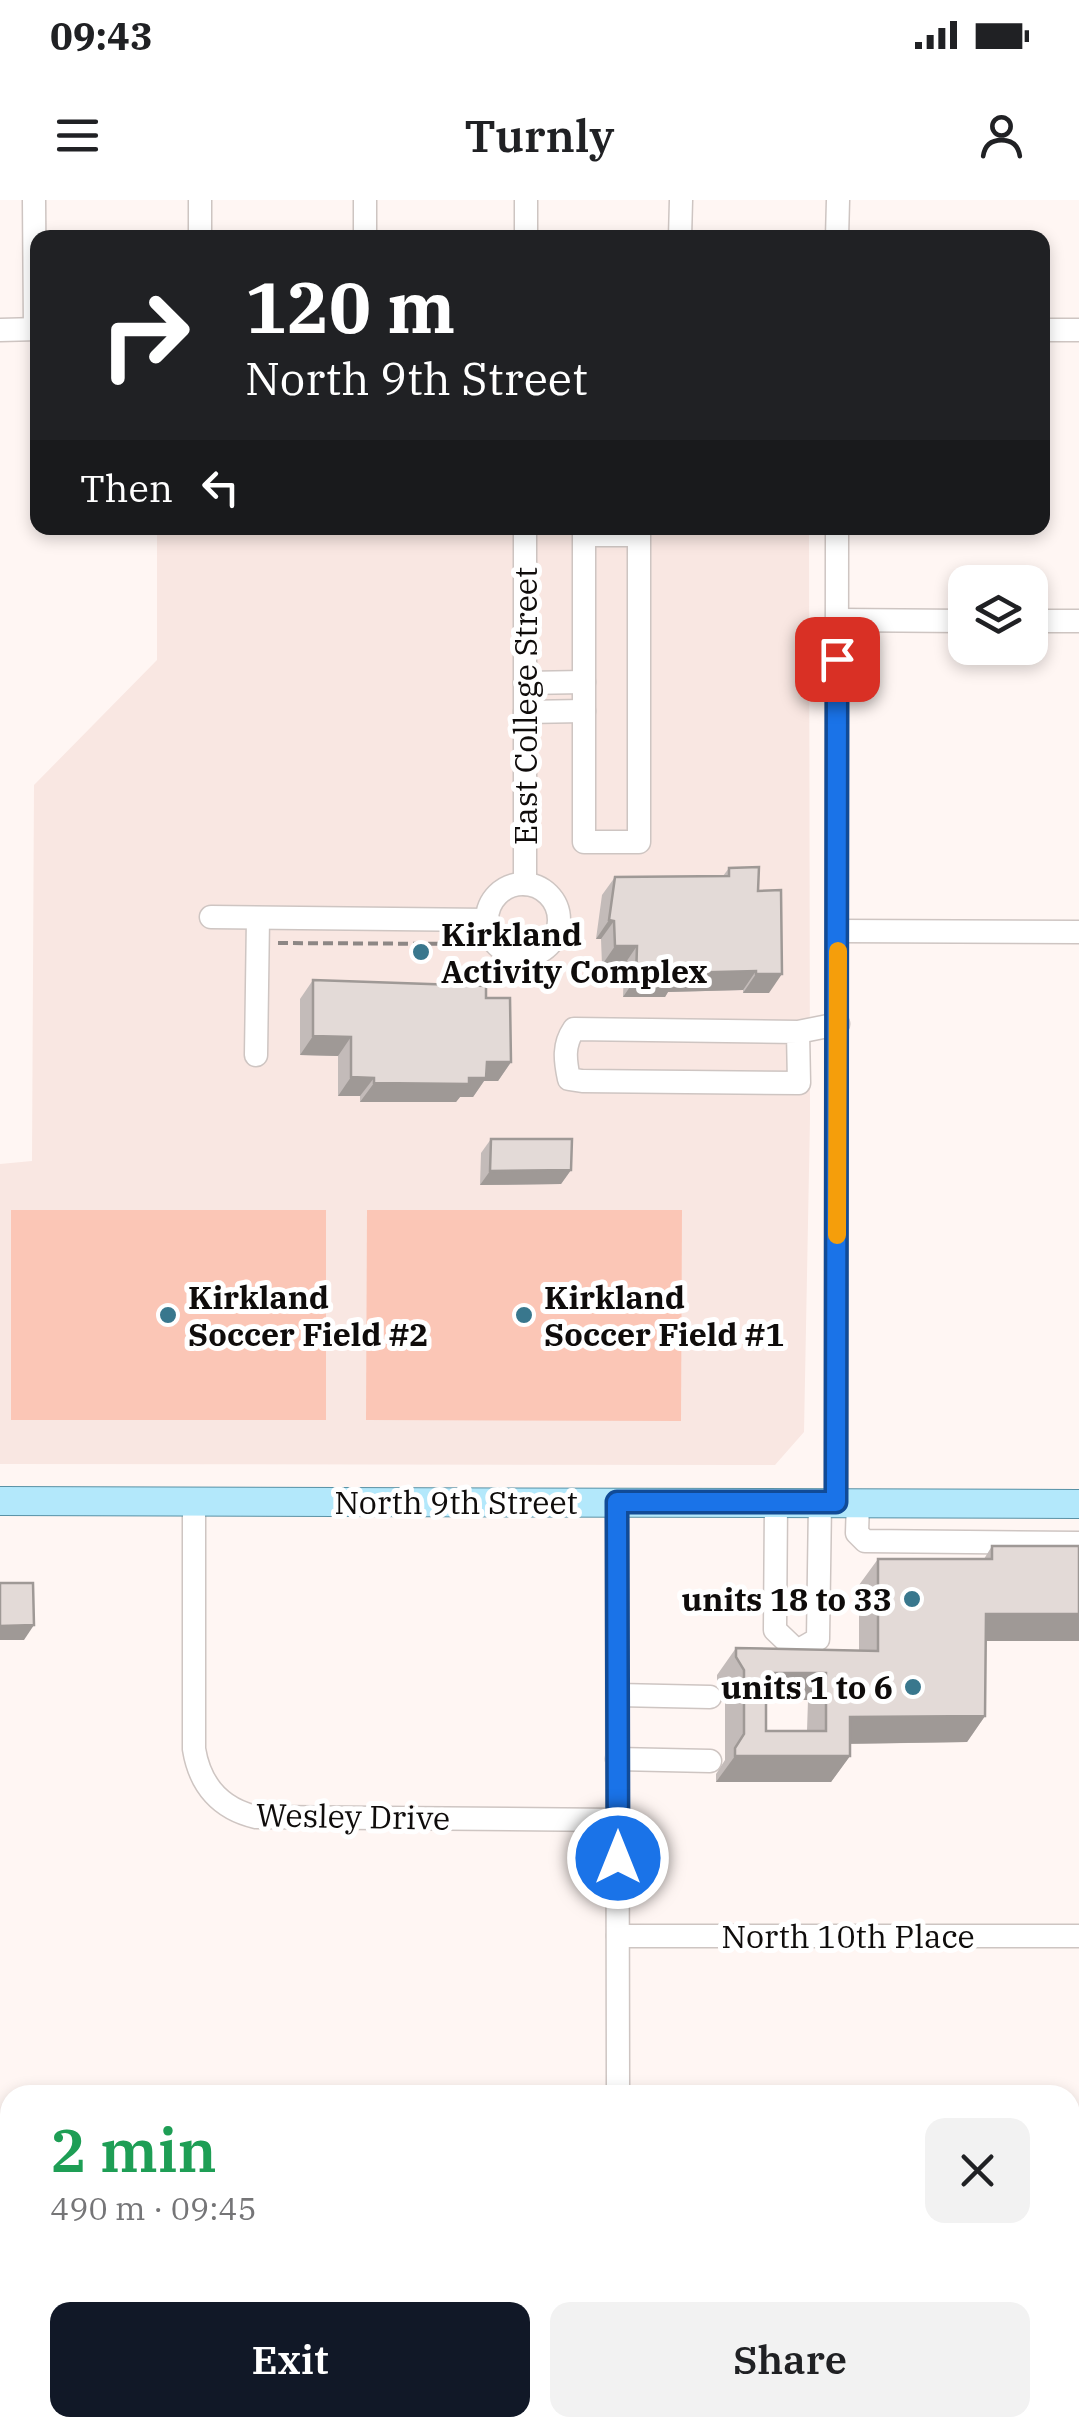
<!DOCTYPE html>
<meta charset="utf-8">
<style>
body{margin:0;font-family:"IBM Plex Serif",serif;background:#f2f2f2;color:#202124;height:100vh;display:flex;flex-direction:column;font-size:38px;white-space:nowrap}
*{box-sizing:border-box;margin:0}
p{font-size:32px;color:#757577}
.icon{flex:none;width:55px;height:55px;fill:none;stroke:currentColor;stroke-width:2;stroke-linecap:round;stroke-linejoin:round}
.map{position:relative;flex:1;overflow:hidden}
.side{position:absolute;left:0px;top:1885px;width:1080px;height:352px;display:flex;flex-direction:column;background:#fff;border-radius:30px 30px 0 0;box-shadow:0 5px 15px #0003}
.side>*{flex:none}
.top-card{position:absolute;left:30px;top:30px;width:1020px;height:305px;border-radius:20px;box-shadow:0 5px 15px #0003;background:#202124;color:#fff;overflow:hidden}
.buttons{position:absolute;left:948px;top:365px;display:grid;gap:20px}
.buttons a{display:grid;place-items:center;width:100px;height:100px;border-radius:20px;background:#fff;box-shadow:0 5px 15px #0003;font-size:50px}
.pin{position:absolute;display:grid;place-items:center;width:85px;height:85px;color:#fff;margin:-42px;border-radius:20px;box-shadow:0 5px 15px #0006}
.me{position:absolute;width:110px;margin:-55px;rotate:0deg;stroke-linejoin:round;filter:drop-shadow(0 0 8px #0008)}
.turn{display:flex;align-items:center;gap:35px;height:210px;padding:0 50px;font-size:45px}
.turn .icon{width:130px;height:130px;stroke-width:2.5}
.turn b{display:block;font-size:70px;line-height:85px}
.then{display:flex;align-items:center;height:95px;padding:0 50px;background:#0003;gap:20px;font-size:38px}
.round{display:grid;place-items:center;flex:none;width:105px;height:105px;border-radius:20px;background:#f2f2f2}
.overview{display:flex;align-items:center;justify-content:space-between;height:170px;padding:0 50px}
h1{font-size:60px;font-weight:600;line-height:75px;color:#1e9e55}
.cta{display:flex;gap:20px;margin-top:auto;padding:20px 50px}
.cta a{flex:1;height:115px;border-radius:20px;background:#111827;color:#fff;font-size:40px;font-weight:600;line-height:115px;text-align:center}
.cta a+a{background:#f2f2f2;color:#202124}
.status{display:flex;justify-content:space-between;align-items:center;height:70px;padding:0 50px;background:#fff;direction:ltr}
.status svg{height:28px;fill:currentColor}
header{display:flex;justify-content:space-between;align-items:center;height:130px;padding:0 50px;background:#fff;font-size:45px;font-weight:600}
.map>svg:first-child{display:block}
.built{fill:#f9e7e2}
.green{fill:#fbc6b6}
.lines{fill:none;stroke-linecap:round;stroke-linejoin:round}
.minor-casing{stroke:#cec5c2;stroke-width:25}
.major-casing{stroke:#5991a5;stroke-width:30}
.path{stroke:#8d8785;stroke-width:4;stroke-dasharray:10 5;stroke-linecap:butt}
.minor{stroke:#fff;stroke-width:22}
.major{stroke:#b3e8fb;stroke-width:28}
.wall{fill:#c3bbb9;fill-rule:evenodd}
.shaded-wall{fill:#9f9996}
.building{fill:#e3dad7;stroke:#9f9996;stroke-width:2.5;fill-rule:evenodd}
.route-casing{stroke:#114b97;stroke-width:25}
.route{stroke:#1a73e8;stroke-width:18}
.slow{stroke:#f59e0b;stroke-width:18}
.poi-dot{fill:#39778d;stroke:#fff;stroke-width:4}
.labels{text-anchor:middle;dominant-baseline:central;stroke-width:10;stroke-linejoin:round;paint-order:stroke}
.street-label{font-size:32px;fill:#0f0c0b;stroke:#fff}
.poi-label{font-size:32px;font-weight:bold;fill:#0f0c0b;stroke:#fff;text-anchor:start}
</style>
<div class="status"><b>09:43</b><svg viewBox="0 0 49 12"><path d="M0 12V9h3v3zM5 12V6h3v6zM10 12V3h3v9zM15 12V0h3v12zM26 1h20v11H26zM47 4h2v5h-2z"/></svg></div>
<header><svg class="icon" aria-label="menu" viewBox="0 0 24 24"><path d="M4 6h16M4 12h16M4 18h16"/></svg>Turnly<svg class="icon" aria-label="person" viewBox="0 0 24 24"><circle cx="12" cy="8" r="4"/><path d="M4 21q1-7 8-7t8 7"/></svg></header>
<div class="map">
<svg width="1079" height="2236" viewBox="0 0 1079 2236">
<rect width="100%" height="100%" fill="#fff6f3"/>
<path class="built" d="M157 328H809L810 918 804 1232 775 1265 0 1264V964L32 961 34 585 157 460Z"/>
<g class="green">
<rect x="11" y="1010" width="315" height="210"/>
<path d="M367 1010H682L681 1221 366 1220Z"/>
</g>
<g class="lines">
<defs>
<g id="minor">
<path d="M34 0 35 129"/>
<path d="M200 38V0"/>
<path d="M365 38V0"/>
<path d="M526 38V0"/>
<path d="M680 38 681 0"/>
<path d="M837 38 838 0"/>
<path d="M0 130 38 129"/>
<path d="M1042 130H1079"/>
<rect x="584" y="335" width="55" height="307"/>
<path d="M837 420 965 421"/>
<path d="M1030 421H1079"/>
<path d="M525 483 584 482"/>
<path d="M525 512 584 511"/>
<path d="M525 684V328"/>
<circle cx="523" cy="720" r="36"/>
<path d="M211 717 488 720"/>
<path d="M838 731 1079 732"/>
<path d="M798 832 799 883 582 881 569 879C565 860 563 845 574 829L798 832 838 824"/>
<path d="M256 855 258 718"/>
<path d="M194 1300V1549C200 1586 221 1609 256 1617L618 1620"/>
<path d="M617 1302 618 1895"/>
<path d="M836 1302 837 328"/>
<path d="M858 1302 857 1333 865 1341 1079 1343"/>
<path d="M776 1303 775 1430 797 1451 818 1439 820 1303"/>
<path d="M618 1495 710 1497"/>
<path d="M617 1559 710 1561"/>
<path d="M618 1736H1079"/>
<path d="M1070 2016H1079"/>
<path d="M618 2236V2228"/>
</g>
<path id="major" d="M0 1301 1079 1304"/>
</defs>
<use href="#minor" class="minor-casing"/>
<use href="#major" class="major-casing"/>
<path class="path" d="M278 743 469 744"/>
<use href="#minor" class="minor"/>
<use href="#major" class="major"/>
</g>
<g class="wall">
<path d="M729 668 758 691 769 793H743V790L668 792 665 797H623L624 765H602L601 739H596L602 695 615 677 723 676Z"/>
<path d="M313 780 486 798 511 862 498 881H484L473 897H460L456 902H360V896H338V856L300 855V799Z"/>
<path d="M491 939 571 970 561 984 480 985 481 953Z"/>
<path d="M992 1346 986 1441 985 1516 967 1542 850 1544V1556L831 1582H716V1574L725 1560V1496L717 1484V1475L736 1448 859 1450V1385L878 1359H984ZM766 1500H808L807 1531H766Z"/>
</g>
<g class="shaded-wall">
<path d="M609 720 614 721 601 739H596Z"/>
<path d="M615 746H637L624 765H602Z"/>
<path d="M756 771 743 790 668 792 665 797H623L636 778 678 773Z"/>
<path d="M756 774H782L769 793H743Z"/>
<path d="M313 836 351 837 338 856 300 855Z"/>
<path d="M487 862H511L498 881H484L473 897H460L456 902H360L374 883 469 878Z"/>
<path d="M351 877 374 878 360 896H338Z"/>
<path d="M571 970 561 984 480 985 490 971Z"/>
<path d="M986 1414H1079V1441H967Z"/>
<path d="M34 1425 24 1440H0V1426Z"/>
<path d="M766 1473H826L808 1500H747Z"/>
<path d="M985 1516 967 1542 832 1544 850 1517Z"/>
<path d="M735 1556H850L831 1582H716Z"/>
</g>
<g class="building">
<path d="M759 667 758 691 781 690 782 774H756V771L678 773V778H636L637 746H615L614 721 609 720 615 677 729 676V668Z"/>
<path d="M313 780 486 786V798H510L511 862H487L486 878H469V884L374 883V878L351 877V837L313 836Z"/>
<path d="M491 939H572L571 970 490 971Z"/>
<path d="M992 1346H1079V1414H986L985 1516 850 1517V1556H735V1548L744 1534V1470L736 1457V1448L878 1451V1359H992ZM766 1473H826V1531H766Z"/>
<path d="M0 1383H33L34 1425 0 1426Z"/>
</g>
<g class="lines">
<defs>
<path id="route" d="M618 1658 617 1302H836L837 459"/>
</defs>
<use href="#route" class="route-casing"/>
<use href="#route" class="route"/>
<path class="slow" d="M837 1035 838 751"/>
</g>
<g class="poi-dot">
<circle cx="421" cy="752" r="10"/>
<circle cx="168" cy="1115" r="10"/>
<circle cx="524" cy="1115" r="10"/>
<circle cx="912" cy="1399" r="10"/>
<circle cx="913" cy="1487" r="10"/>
</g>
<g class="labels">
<g class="street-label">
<text transform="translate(525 506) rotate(-90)">East College Street</text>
<text x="456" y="1302">North 9th Street</text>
<text transform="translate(353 1616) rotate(1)">Wesley Drive</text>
<text x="848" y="1736">North 10th Place</text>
</g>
<g class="poi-label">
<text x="441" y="734">Kirkland<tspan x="441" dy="37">Activity Complex</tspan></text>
<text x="188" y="1097">Kirkland<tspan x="188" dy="37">Soccer Field #2</tspan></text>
<text x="544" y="1097">Kirkland<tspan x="544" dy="37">Soccer Field #1</tspan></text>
<text x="892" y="1399" text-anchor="end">units 18 to 33</text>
<text x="893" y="1487" text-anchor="end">units 1 to 6</text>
</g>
</g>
</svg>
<div class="buttons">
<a><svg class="icon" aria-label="layers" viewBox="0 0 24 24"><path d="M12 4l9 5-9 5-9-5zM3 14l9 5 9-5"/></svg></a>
</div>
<div class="pin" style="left:837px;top:459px;background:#d93025"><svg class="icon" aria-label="arrive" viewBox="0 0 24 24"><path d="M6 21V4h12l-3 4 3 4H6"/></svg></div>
<svg class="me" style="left:618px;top:1658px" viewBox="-20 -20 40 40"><circle r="17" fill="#1a73e8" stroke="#fff" stroke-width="3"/><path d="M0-11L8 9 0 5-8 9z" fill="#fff"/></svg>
<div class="top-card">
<div class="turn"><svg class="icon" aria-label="right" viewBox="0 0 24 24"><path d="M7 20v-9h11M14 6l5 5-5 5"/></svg><div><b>120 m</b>North 9th Street</div></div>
<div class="then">Then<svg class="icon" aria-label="left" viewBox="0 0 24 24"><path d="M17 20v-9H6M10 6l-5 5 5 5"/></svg></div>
</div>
<section class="side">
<div class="overview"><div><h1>2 min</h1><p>490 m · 09:45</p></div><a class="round"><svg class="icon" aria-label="close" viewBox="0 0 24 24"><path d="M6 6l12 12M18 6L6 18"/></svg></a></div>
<div class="cta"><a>Exit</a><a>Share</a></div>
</section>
</div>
